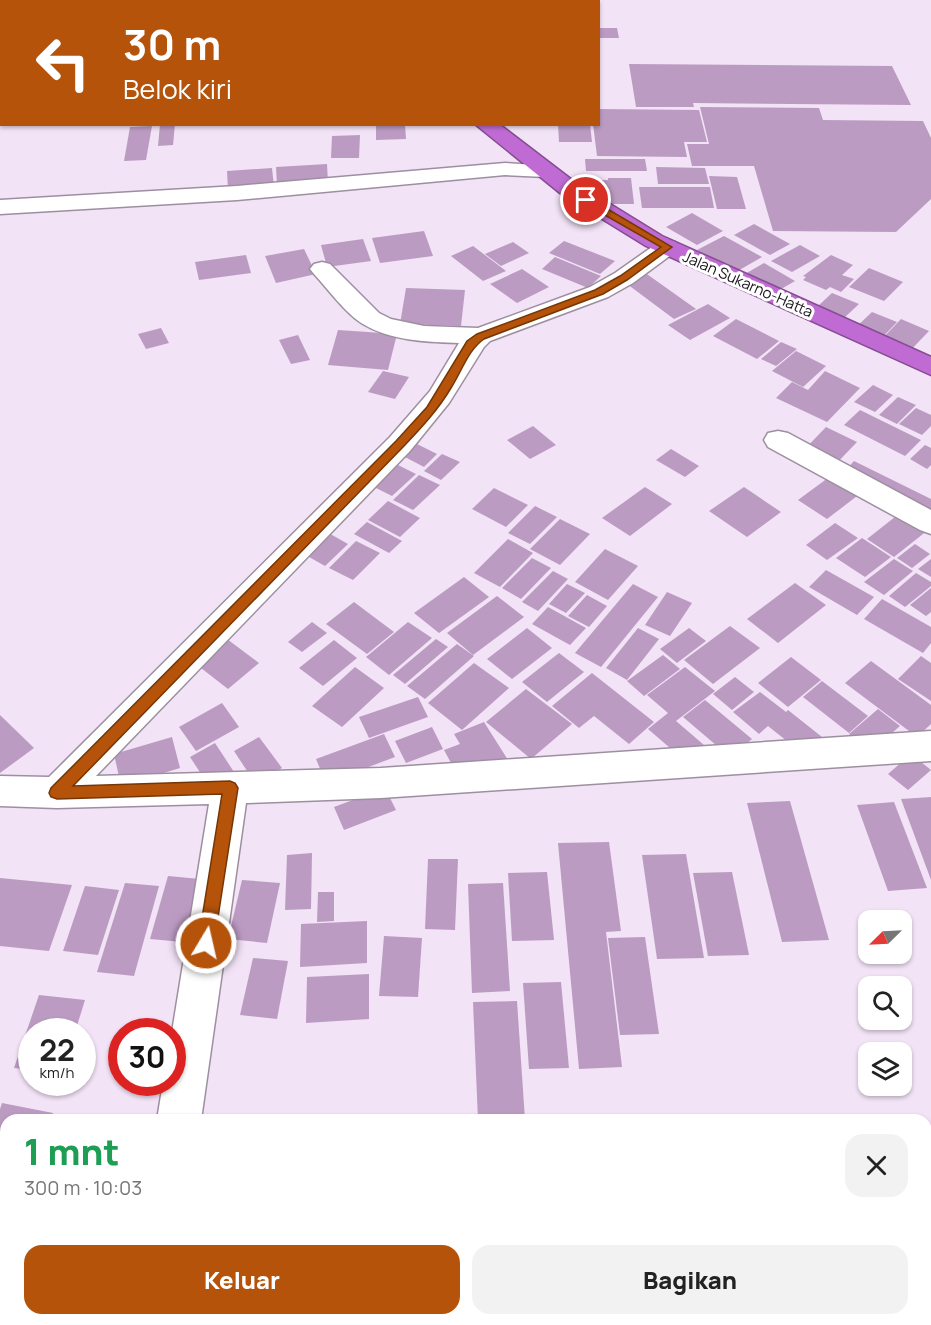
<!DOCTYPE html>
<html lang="id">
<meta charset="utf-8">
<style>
body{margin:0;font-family:Manrope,sans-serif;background:#f2f2f2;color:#222;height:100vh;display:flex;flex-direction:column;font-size:22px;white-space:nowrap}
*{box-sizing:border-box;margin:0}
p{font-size:20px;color:#767676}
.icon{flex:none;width:33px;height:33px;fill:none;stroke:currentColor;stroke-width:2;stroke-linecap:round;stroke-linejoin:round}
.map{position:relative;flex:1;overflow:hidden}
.sheet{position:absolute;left:0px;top:1114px;width:932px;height:212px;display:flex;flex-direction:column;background:#fff;border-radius:18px 18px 0 0;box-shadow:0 2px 4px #0004}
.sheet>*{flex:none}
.top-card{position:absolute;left:0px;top:0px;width:600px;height:126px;box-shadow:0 2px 4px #0004;background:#b45309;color:#fff;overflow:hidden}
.needle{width:39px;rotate:246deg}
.tools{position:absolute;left:858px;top:910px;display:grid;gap:12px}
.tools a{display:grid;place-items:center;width:54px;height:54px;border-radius:12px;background:#fff;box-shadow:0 2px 4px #0004;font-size:30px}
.speed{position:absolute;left:18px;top:1018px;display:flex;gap:12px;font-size:30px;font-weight:700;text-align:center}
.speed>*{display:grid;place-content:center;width:78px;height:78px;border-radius:50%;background:#fff;box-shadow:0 2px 4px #0004;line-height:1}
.speed small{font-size:15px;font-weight:400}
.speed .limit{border:9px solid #d22;background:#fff;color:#111}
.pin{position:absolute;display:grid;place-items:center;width:51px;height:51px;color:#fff;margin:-26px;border:3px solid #fff;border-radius:50%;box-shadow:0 2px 6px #0007}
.me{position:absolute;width:66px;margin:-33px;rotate:9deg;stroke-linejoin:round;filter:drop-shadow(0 0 4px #0008)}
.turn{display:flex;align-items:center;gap:21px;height:126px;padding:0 24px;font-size:27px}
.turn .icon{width:78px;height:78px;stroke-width:2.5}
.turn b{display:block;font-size:42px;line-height:51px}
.round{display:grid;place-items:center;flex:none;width:63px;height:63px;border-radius:18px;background:#f2f2f2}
.head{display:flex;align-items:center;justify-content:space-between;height:102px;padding:0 24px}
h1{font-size:36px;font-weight:800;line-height:45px;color:#1e9e55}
.button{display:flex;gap:12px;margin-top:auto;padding:12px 24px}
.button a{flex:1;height:69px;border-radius:18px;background:#b45309;color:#fff;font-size:24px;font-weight:800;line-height:69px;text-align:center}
.button a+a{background:#f2f2f2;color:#222}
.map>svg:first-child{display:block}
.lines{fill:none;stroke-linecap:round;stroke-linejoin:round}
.river{fill:#a7a06f;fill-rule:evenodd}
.building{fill:#bc9bc3}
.street-casing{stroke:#9d8fa0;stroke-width:3}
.highway-casing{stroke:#854d92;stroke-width:3}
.street{fill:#fff;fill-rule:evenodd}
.highway{fill:#bf6bd3;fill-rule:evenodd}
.route{fill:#b45309;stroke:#753606;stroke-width:1.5}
.labels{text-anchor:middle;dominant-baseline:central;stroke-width:6;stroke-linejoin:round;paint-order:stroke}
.far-street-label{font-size:15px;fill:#19141a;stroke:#fff}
</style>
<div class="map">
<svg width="931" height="1325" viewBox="0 0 931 1325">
<rect width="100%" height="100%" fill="#f2e3f6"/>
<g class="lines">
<g class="river">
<path d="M931 1154V1242L926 1244V1156Z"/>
<path d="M597 1320H697L695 1325H595Z"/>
</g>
</g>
<g class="building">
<path d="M598 28H617L619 38H598Z"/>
<path d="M629 64 892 66 911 105 693 103 694 107H636Z"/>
<path d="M700 107 819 108 823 120 923 121 931 138V199L896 232 773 231 754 166H692L687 144H709Z"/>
<path d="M598 109 699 110 707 142H684L687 157 597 156 593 124H598Z"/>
<path d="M160 124H175L173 145 158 146Z"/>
<path d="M376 124H405L406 139 376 140Z"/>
<path d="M558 124H590L592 142H559Z"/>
<path d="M152 126 146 160 124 161 130 127Z"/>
<path d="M360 135 359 158H331L332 136Z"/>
<path d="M585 159H645L647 171H586Z"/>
<path d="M327 164 328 183 277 186 276 167Z"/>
<path d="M656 167 705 168 709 184H658Z"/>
<path d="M272 168 274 187 228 190 227 171Z"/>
<path d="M709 176 737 177 746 209H717Z"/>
<path d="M608 178H631L634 204H611L610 197 586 196 585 180H608Z"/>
<path d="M639 187H710L714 208H642Z"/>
<path d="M692 213 723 231 697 245 666 227Z"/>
<path d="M754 224 790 244 770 255 734 235Z"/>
<path d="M424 231 433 256 380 263 372 238Z"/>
<path d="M724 236 762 257 736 272 697 250Z"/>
<path d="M363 239 371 261 327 267 321 245Z"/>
<path d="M564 241 615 261 600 274 549 253Z"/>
<path d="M513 242 529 253 501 266 485 254Z"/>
<path d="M800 245 820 256 792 272 771 261Z"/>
<path d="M473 246 506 271 483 281 451 256Z"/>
<path d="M304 249 316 274 276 283 265 256Z"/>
<path d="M246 255 251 273 199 280 195 262Z"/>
<path d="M831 255 853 265 842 275 854 279 841 292 830 287 826 290 803 280 806 277 803 276Z"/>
<path d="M555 257 601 276 588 288 542 269Z"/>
<path d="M764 263 795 281 776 292 745 274Z"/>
<path d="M869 268 903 282 884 301 849 287Z"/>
<path d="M522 269 549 287 517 303 490 284Z"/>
<path d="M644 272 696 309 674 319 623 281Z"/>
<path d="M406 288 465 290 461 326 400 324Z"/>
<path d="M832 293 859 304 844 318 817 307Z"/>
<path d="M708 304 730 318 690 340 668 325Z"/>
<path d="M872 312 897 322 879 341 853 330Z"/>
<path d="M736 319 779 341 757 359 713 336Z"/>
<path d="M901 319 929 331 907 354 879 342Z"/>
<path d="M161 328 169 343 146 349 138 334Z"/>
<path d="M338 330 397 334 388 370 328 365Z"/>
<path d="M298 335 310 360 291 364 279 340Z"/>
<path d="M781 342 797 349 776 366 761 359Z"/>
<path d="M796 351 826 366 803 387 772 371Z"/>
<path d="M383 371 409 377 395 399 368 392Z"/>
<path d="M825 371 860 388 827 422 776 398 792 382 808 390Z"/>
<path d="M873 385 893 395 875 412 854 402Z"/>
<path d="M898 397 916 405 897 424 879 415Z"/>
<path d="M916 408 931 415V426L922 435 899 424Z"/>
<path d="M860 410 921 440 905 456 844 425Z"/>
<path d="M533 426 556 445 530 459 507 440Z"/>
<path d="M826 427 857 442 833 467 802 452Z"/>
<path d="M417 444 437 454 424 467 403 456Z"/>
<path d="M925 445 931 448V465L927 469 910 459Z"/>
<path d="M671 449 699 466 685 477 656 460Z"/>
<path d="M442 454 460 462 441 480 424 471Z"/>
<path d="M390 461 416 474 392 496 366 483Z"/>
<path d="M854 461 931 499V508L925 515 842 474Z"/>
<path d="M419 475 440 485 413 510 393 500Z"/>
<path d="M832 475 861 493 827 519 798 500Z"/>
<path d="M645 487 672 504 630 536 602 518Z"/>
<path d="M744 487 781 512 747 537 709 511Z"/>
<path d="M494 488 528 505 506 527 472 509Z"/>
<path d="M388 501 420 518 400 537 368 520Z"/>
<path d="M535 506 557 517 530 544 508 533Z"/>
<path d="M900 513 928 530 894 557 867 539Z"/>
<path d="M560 519 590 534 560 565 530 549Z"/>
<path d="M367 522 402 541 389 553 354 534Z"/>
<path d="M835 523 858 538 827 560 806 545Z"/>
<path d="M325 531 348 544 325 566 302 553Z"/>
<path d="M862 538 891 557 865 577 836 558Z"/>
<path d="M508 539 533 553 500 587 474 573Z"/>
<path d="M356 541 380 553 353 580 329 568Z"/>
<path d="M915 544 930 554 912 568 897 558Z"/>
<path d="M605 549 638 566 608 600 575 582Z"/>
<path d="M532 558 551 568 521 599 502 588Z"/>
<path d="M894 559 913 571 884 595 864 582Z"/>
<path d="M931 559V577L918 569Z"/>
<path d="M826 570 874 597 857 615 809 587Z"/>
<path d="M553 571 568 579 538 611 522 602Z"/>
<path d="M916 573 931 582V586L905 607 889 596Z"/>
<path d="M464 577 489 597 439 633 414 613Z"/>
<path d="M795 583 826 605 778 643 747 619Z"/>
<path d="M567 584 585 593 566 613 549 604Z"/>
<path d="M633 584 658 597 601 667 575 653Z"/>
<path d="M931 588V612L926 616 910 605Z"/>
<path d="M667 592 692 603 670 636 645 625Z"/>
<path d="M587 595 607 606 589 627 568 616Z"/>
<path d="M497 596 524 617 473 655 447 633Z"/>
<path d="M882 599 931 627V643L923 653 864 619Z"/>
<path d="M354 602 394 632 367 654 326 624Z"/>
<path d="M548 607 586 628 570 645 532 624Z"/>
<path d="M312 622 327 633 302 652 288 642Z"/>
<path d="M408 622 432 638 389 675 366 657Z"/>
<path d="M730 626 760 648 713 684 684 660Z"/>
<path d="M527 628 552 648 512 679 487 659Z"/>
<path d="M638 628 659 639 627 680 606 668Z"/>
<path d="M689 628 706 641 677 663 660 649Z"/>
<path d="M223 636 259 663 228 689 192 661Z"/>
<path d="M436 639 448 647 405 684 393 675Z"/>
<path d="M334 640 357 658 323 686 299 668Z"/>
<path d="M457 644 474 656 425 699 407 686Z"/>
<path d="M559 653 584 672 547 702 522 682Z"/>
<path d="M663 655 680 669 644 696 627 681Z"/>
<path d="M921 656 931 663V701L898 679Z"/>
<path d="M791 657 821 680 788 707 758 683Z"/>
<path d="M871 661 931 705V724L917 737 845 683Z"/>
<path d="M474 663 509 688 462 730 428 703Z"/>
<path d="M355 667 384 688 342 727 312 706Z"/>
<path d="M685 667 715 691 676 721 704 745 684 760 648 729 668 713 647 695Z"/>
<path d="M592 673 654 722 629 744 594 716 579 728 552 706Z"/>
<path d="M735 677 754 692 732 710 713 694Z"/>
<path d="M822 681 868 716 849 733 803 697Z"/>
<path d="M526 689 572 724 531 759 486 722Z"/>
<path d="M760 692 786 712 788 710 822 737 802 753 768 726 759 734 733 712Z"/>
<path d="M418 697 428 717 369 738 359 717Z"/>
<path d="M705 700 752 739 730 757 683 717Z"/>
<path d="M222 703 239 727 196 751 179 727Z"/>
<path d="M878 709 900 726 871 751 849 734Z"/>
<path d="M0 715 34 748 0 773Z"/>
<path d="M484 722 508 760 458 776 444 750 460 744 454 734Z"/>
<path d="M432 727 443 749 406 763 395 741Z"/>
<path d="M384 734 395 757 326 783 316 759Z"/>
<path d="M172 737 180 768 121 786 114 754Z"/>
<path d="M259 737 282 768 255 783 234 751Z"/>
<path d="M215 743 234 772 209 786 190 757Z"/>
<path d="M911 754 931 770 908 790 888 774Z"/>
<path d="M385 788 396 810 344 830 334 807Z"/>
<path d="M931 797V880L901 799Z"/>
<path d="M790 801 829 940 782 942 747 803Z"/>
<path d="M894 802 927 888 888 891 857 805Z"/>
<path d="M609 842 621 931 606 932 622 1067 579 1069 558 843Z"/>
<path d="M312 853 311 909 285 910 287 855Z"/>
<path d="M686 854 704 958 657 959 642 855Z"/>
<path d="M428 859H458L455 930 425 929Z"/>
<path d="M547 872 554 940 512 941 508 873Z"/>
<path d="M732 872 749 955 708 956 693 873Z"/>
<path d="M168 876 200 879 183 942 150 939Z"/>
<path d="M0 878 72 885 49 951 0 946Z"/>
<path d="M242 880 280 883 267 943 228 939Z"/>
<path d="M125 883 159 886 134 976 97 972Z"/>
<path d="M503 883 510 991 472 993 468 884Z"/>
<path d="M85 886 119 890 98 955 63 951Z"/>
<path d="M318 892H334V921L317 922Z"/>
<path d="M367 921V963L300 967 301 924Z"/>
<path d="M384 936 422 938 418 997 379 996Z"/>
<path d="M645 937 659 1034 620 1035 608 938Z"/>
<path d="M253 958 288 961 277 1019 240 1015Z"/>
<path d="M369 974V1019L306 1023 307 977Z"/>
<path d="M561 982 569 1068 529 1069 523 983Z"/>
<path d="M39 995 85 1000 75 1032H32V1070L14 1068Z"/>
<path d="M517 1001 525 1120H478L473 1002Z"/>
<path d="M2 1103 53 1113 50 1120H6V1197L0 1196V1109Z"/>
</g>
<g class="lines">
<defs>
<g id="street">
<path d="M505 163 553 166 556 171 553 176 545 177 505 175 237 200 0 214V200L237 186Z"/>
<path d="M667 240 675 242 679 247 675 252 633 283 608 297 490 341 484 347 449 403 410 451 96 776 381 768 931 731V761L381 798 246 803 201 1120H157L163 1083H172V1032L209 804 57 808 0 806V776L49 777 390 437 430 391 459 343C428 342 391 341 363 324 346 314 328 289 314 274L310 269 314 264 322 262 330 264 379 313 391 319 424 326 478 328 590 287 615 273 659 242Z"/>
<path d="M778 431 788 433 931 510V534L920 530 768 447 764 440 768 433Z"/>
</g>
<g id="highway">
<path d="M317 0H335L337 2H318Z"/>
<path d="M475 124H499L576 183 662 236 931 357V375L646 246 560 193Z"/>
</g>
</defs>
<use href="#street" class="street-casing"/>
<use href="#highway" class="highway-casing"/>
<use href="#street" class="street"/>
<use href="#highway" class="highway"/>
</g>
<path class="route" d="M582 198H589L672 247 627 280 603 294 484 339C468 350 462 371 451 388 438 410 421 428 404 446L73 786 230 781 235 783 238 788 214 943 212 948 206 951 200 948 198 943 222 794 57 799 51 797 49 793 51 788 396 441 427 407 467 341 477 334 595 290 620 276 661 247 582 202Z"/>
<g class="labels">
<g class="far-street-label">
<text transform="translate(748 284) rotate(24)">Jalan Sukarno-Hatta</text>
</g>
</g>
</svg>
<div class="tools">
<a><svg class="needle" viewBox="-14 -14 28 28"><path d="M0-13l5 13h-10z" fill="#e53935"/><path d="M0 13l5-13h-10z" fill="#767676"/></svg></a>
<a><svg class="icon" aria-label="search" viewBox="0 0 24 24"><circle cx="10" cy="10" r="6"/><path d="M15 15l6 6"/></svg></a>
<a><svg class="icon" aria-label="layers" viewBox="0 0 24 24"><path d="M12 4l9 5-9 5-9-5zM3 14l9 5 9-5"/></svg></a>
</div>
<div class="speed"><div>22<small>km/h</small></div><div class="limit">30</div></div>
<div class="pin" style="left:586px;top:200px;background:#d93025"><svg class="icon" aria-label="arrive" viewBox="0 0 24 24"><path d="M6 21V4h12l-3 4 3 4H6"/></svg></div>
<svg class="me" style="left:206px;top:943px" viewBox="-20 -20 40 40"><circle r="17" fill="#b45309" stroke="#fff" stroke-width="3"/><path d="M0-11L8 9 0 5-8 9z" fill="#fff"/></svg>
<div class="top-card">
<div class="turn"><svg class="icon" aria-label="left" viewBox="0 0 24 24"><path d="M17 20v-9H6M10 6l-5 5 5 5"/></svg><div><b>30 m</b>Belok kiri</div></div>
</div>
<section class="sheet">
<div class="head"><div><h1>1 mnt</h1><p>300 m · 10:03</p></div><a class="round"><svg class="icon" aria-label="close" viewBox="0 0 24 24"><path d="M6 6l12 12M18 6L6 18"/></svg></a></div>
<div class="button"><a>Keluar</a><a>Bagikan</a></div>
</section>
</div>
